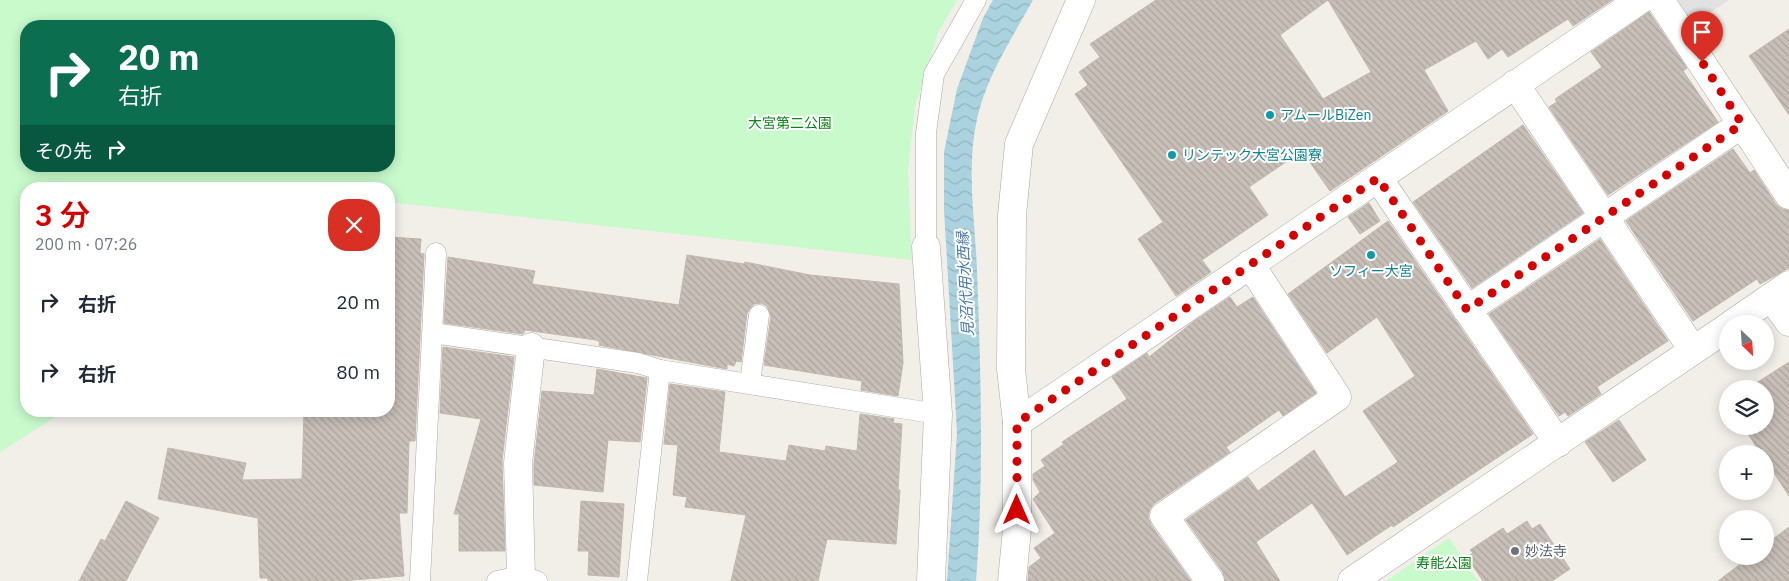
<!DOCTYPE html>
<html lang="ja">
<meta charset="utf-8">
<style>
body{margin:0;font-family:"IBM Plex Sans","Noto Sans JP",sans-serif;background:#f6f6f7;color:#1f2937;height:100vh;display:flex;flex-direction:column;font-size:19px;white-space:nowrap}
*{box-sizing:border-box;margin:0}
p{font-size:16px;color:#747a83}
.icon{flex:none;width:28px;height:28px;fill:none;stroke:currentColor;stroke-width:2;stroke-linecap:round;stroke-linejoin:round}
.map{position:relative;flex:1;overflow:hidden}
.sheet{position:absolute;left:20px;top:182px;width:375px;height:235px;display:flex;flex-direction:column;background:#fff;border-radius:20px;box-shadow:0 2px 12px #0003}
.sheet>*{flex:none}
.hud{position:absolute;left:20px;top:20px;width:375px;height:152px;border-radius:20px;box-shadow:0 2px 12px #0003;background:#0b6e4f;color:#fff;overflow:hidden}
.needle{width:32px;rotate:155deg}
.fabs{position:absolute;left:1719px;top:315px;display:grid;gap:10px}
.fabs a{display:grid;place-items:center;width:55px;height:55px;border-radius:50%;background:#fff;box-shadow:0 2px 12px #0003;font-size:25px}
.pin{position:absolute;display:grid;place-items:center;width:42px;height:42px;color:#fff;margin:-51px -21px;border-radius:50% 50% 50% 0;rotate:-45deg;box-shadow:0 0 5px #0007}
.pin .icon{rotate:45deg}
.me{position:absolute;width:55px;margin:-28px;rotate:0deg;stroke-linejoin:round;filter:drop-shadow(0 0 4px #0008)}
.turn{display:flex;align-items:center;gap:18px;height:105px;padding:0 15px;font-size:22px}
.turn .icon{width:65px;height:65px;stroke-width:2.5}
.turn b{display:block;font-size:35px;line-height:42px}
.then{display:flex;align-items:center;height:48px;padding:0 15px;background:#0003;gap:10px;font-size:19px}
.round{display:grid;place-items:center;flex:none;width:52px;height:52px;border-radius:20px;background:#f6f6f7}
.headline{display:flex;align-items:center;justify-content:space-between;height:85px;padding:0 15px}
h1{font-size:30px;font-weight:600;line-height:38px;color:#d40000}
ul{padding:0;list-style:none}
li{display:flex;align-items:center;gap:15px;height:70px;padding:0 15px}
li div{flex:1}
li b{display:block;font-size:19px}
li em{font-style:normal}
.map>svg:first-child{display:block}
.park{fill:#c8facc;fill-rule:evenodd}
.parking{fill:#e2e2e2}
.water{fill:url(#water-waves)}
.building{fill:url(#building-back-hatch);stroke:#c4b6ab;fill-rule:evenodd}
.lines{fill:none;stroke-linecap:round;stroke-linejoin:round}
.service-casing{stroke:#a9a9a9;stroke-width:21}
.pedestrian-casing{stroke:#a9a9a9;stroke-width:29}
.minor-casing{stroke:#a9a9a9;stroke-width:29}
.service{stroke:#fff;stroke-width:20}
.pedestrian{stroke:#fff;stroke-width:28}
.minor{stroke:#fff;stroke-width:28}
.route{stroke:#d40000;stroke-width:9;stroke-dasharray:0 16.2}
.culture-dot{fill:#0f9aa8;stroke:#fff;stroke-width:2}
.worship-dot{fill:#6b7280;stroke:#fff;stroke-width:2}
.labels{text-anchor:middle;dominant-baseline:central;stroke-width:4;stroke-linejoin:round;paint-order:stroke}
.culture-label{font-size:14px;fill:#0d838f;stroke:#fff;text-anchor:start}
.park-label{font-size:14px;fill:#0c8416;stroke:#fff}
.worship-label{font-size:14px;fill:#5b616d;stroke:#fff;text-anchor:start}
.water-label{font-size:15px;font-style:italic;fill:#4a7aab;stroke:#fff}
</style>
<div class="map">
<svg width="1789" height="581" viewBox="0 0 1789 581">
<defs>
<pattern id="water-waves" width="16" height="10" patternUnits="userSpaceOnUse" patternTransform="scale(1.25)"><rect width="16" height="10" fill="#aad3df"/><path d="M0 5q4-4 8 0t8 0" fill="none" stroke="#92b5bf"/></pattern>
<pattern id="building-back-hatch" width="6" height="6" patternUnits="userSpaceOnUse" patternTransform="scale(1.25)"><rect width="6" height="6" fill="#c7bfb8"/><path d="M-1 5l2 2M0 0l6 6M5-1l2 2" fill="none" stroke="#aba49e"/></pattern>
</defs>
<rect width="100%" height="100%" fill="#f2efe9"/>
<g class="park">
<path d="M0 0H957L938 33 915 107 908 171 912 260 389 202V189H26V411H65L0 452ZM26 26H389V166H26Z"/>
<path d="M1449 538 1478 581H1386Z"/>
</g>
<path class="parking" d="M1676 0H1729L1690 26Z"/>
<path class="water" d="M993 0H1033C1012 38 986 77 977 119 966 169 975 220 977 270 981 374 984 477 976 581H947L957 433 944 209V152L957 89 983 18Z"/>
<g class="building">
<path d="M1156 0H1612L1573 26 1568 19 1508 57 1502 49 1488 59 1476 41 1424 70 1448 111 1330 191 1302 151 1249 187 1268 215 1202 260 1211 272 1176 296 1138 239 1163 222 1075 94 1088 85 1079 72 1100 57 1090 44ZM1328 0 1371 72 1323 99 1280 35Z"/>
<path d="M1649 12 1687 68 1683 71 1718 122 1608 195 1549 107 1557 102 1555 99 1602 67 1591 52Z"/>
<path d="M1789 29V115L1749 56Z"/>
<path d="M1523 125 1583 213 1472 288 1413 202Z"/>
<path d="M1733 149 1750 173 1754 170 1776 204 1782 209 1789 210V268L1760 284 1757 279 1693 321 1626 221Z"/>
<path d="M1369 203 1380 221 1360 234 1348 217Z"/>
<path d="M1388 221 1533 434 1393 527 1392 525 1347 555 1312 503 1256 542 1280 581H1225L1223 572 1186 520 1248 477 1258 491 1314 450 1345 497 1398 462 1363 411 1415 376 1377 317 1327 353 1288 294Z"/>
<path d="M389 237 421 239 420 253 424 254 415 441H409L407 513H399L404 576 341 581H268V578H260L258 518 158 499 168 448 246 463 242 480 302 479 304 411H389Z"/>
<path d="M1600 239 1668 341 1597 387 1601 394 1568 416 1565 412 1559 416 1489 314Z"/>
<path d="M687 255 744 264 745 262 810 275 899 284 903 363 898 396 861 390 862 381 764 365 771 316 767 306 761 303 754 304 747 313 741 362 736 361 734 366 727 364V369L599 345 600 342 596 340 525 330 523 334 444 323 448 257 535 271 532 284 679 305Z"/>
<path d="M1230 297 1237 307 1253 297 1316 393 1283 416 1279 410 1226 447 1230 452 1155 503 1150 509 1148 517 1151 525 1191 581H1028L1029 567 1041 558 1034 548 1055 533 1033 499 1040 492 1033 480V474L1045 466 1041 460 1064 444 1062 442 1127 399 1112 377 1147 353 1149 357 1193 322Z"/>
<path d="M443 347 514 357 502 461 505 551H459V514H454L481 419 440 413Z"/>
<path d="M1789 362V496L1765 459V454H1761L1743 426H1765V389H1747Z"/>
<path d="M597 369 647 378 640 442 608 440 603 492 534 485V464L542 391 594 395Z"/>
<path d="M670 384 725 392 719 452 786 461 789 445 825 451 826 446 857 451 860 414 894 419 893 423 902 424 898 490H900L896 544 827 539 818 581H731L746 515 685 507 687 497 673 495 678 445 664 444Z"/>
<path d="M1619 420 1646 460 1613 482 1585 442Z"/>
<path d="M126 501 159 518 126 581H79L101 539 105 541Z"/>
<path d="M581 501 624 504 619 577 588 575 589 551H578Z"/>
<path d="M1527 521 1532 529 1540 524 1570 569 1552 581H1483L1467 557 1473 553 1470 550 1503 528 1507 534Z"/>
<path d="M1789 527V581H1718L1751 556H1765V545Z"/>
</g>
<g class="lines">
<defs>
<g id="service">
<path d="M926 247V133L934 74 976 0"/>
<path d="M433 333 638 363 660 370"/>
<path d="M750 383 759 315"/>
<path d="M420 581 436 253"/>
<path d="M497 581 521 576 537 581"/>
<path d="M637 581 660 370 938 414"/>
</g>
<path id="pedestrian" d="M521 576 518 463 531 347"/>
<g id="minor">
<path d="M1660 0 1789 195"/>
<path d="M1515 84 1693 350"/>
<path d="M1378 178 1558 443"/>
<path d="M926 247 938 414 931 581"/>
<path d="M1771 297 1789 322"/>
<path d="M1467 310 1742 124"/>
<path d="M1732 324 1789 285"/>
<path d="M1017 423 1640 0"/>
<path d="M1012 581 1017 529V423L1011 369 1012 215 1019 144 1081 0"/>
<path d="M1210 581 1164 516 1337 397 1250 264"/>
<path d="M1352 581 1728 327"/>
</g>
</defs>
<use href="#service" class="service-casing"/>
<use href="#pedestrian" class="pedestrian-casing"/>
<use href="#minor" class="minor-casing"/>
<use href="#service" class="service"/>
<use href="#pedestrian" class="pedestrian"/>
<use href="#minor" class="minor"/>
</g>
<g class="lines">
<path class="route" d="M1017 510V423L1378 178 1467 310 1742 124 1702 62"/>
</g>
<g class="culture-dot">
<circle cx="1270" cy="115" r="5"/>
<circle cx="1172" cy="155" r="5"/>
<circle cx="1371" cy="255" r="5"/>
</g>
<circle class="worship-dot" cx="1515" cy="551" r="5"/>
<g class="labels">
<g class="culture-label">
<text x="1280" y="115">アムールBiZen</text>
<text x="1182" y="155">リンテック大宮公園寮</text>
<text x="1371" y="271" text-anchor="middle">ソフィー大宮</text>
</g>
<g class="park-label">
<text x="790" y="123">大宮第二公園</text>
<text x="1444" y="563">寿能公園</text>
</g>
<g class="worship-label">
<text x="1525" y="551">妙法寺</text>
</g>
<g class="water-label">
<text transform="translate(965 284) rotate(-93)">見沼代用水西縁</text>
</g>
</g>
</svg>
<div class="fabs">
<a><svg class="needle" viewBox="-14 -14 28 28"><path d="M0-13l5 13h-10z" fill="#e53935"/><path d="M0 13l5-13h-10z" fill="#747a83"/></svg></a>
<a><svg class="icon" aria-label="layers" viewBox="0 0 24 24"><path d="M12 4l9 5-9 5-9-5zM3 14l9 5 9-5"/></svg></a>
<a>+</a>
<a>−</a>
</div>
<div class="pin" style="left:1702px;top:62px;background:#d93025"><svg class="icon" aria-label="arrive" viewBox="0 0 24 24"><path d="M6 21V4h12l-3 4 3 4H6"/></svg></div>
<svg class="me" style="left:1017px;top:510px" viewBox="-20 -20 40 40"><path d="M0-17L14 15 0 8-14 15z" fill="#d40000" stroke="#fff" stroke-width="4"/></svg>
<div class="hud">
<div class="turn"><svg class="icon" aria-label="right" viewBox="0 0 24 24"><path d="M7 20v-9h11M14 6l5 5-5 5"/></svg><div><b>20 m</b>右折</div></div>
<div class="then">その先<svg class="icon" aria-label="right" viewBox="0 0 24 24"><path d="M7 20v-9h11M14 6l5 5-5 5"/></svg></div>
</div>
<section class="sheet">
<div class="headline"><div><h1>3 分</h1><p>200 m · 07:26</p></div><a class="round" style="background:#d93025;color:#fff"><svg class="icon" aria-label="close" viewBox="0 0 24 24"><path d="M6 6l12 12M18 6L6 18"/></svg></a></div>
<ul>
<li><svg class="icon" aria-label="right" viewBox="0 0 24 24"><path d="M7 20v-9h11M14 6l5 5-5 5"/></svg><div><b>右折</b></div><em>20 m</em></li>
<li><svg class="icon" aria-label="right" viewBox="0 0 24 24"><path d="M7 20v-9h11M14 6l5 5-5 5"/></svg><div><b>右折</b></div><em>80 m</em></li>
</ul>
</section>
</div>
